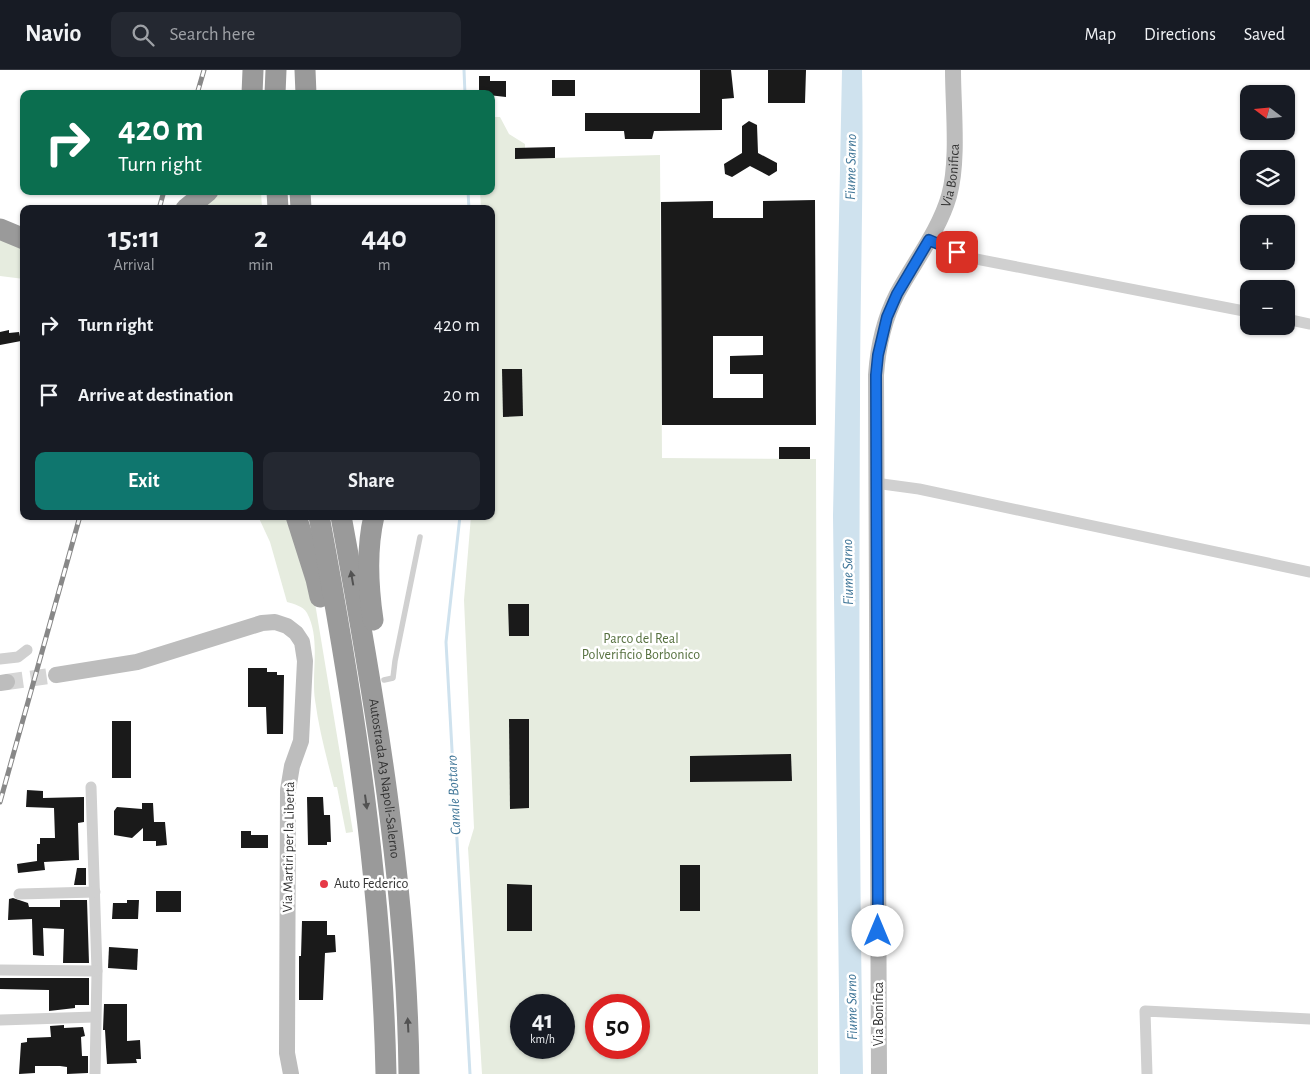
<!DOCTYPE html>
<meta charset="utf-8">
<style>
body{margin:0;font-family:"Alegreya Sans",sans-serif;background:#242831;color:#f1f3f6;height:100vh;display:flex;flex-direction:column;font-size:19px;white-space:nowrap}
*{box-sizing:border-box;margin:0}
p{font-size:16px;color:#9ea1a6}
.icon{flex:none;width:28px;height:28px;fill:none;stroke:currentColor;stroke-width:2;stroke-linecap:round;stroke-linejoin:round}
.map{position:relative;flex:1;overflow:hidden}
.details{position:absolute;left:20px;top:135px;width:475px;height:315px;display:flex;flex-direction:column;background:#171b24;border-radius:10px;box-shadow:0 1px 4px #0004}
.details>*{flex:none}
.guide{position:absolute;left:20px;top:20px;width:475px;height:105px;border-radius:10px;box-shadow:0 1px 4px #0004;background:#0b6e4f;color:#fff;overflow:hidden}
.needle{width:32px;rotate:286deg}
.buttons{position:absolute;left:1240px;top:15px;display:grid;gap:10px}
.buttons a{display:grid;place-items:center;width:55px;height:55px;border-radius:10px;background:#171b24;box-shadow:0 1px 4px #0004;font-size:25px}
.speed{position:absolute;left:510px;top:924px;display:flex;gap:10px;font-size:25px;font-weight:700;text-align:center}
.speed>*{display:grid;place-content:center;width:65px;height:65px;border-radius:50%;background:#171b24;box-shadow:0 1px 4px #0004;line-height:1}
.speed small{font-size:12px;font-weight:400}
.speed .limit{border:8px solid #d22;background:#fff;color:#111}
.pin{position:absolute;display:grid;place-items:center;width:42px;height:42px;color:#fff;margin:-21px;border-radius:10px;box-shadow:0 2px 8px #0006}
.me{position:absolute;width:55px;margin:-28px;rotate:0deg;stroke-linejoin:round;filter:drop-shadow(0 0 4px #0008)}
.turn{display:flex;align-items:center;gap:18px;height:105px;padding:0 15px;font-size:22px}
.turn .icon{width:65px;height:65px;stroke-width:2.5}
.turn b{display:block;font-size:35px;line-height:42px}
.eta{display:flex;justify-content:space-evenly;align-items:center;height:85px;text-align:center}
.eta b{font-size:30px;font-weight:600;line-height:35px}
.primary-button{display:flex;gap:10px;margin-top:auto;padding:10px 15px}
.primary-button a{flex:1;height:58px;border-radius:10px;background:#0f766e;color:#fff;font-size:20px;font-weight:600;line-height:58px;text-align:center}
.primary-button a+a{background:#242831;color:#f1f3f6}
ul{padding:0;list-style:none}
li{display:flex;align-items:center;gap:15px;height:70px;padding:0 15px}
li div{flex:1}
li b{display:block;font-size:19px}
li em{font-style:normal}
header{display:flex;align-items:center;gap:30px;box-sizing:border-box;height:70px;padding:0 25px;background:#171b24;border-bottom:1px solid #363941}
header strong{font-size:24px}
nav{display:flex;gap:28px;margin-inline-start:auto;font-size:18px}
.search{width:350px;height:45px;background:#242831;display:flex;align-items:center;gap:12px;box-sizing:border-box;padding:0 18px;border-radius:10px;color:#9ea1a6;font-size:19px}
.map>svg:first-child{display:block}
.green{fill:#e6ecdf;fill-rule:evenodd}
.water{fill:#cfe2ee}
.lines{fill:none;stroke-linecap:round;stroke-linejoin:round}
.stream{stroke:#cfe2ee;stroke-width:3}
.building{fill:#1a1a1a;fill-rule:evenodd}
.secondary-tunnel{stroke:#d6d6d6;stroke-width:16;stroke-dasharray:16 8;stroke-linecap:butt}
.lane{stroke:#d0d0d0;stroke-width:5.5}
.street{stroke:#d0d0d0;stroke-width:11}
.secondary{stroke:#bdbdbd;stroke-width:16}
.highway{stroke:#9a9a9a;stroke-width:21}
.rail-casing{stroke:#888;stroke-width:5}
.rail{stroke:#fff;stroke-width:3;stroke-dasharray:9;stroke-linecap:butt}
.oneway{fill:#525252}
.route-casing{stroke:#114b97;stroke-width:12}
.route{stroke:#1a73e8;stroke-width:9}
.poi-dot{fill:#e63946;stroke:#fff;stroke-width:2}
.labels{text-anchor:middle;dominant-baseline:central;stroke-width:5;stroke-linejoin:round;paint-order:stroke}
.street-label{font-size:14px;fill:#333;stroke:#fff}
.park-label{font-size:14px;fill:#56703f;stroke:#fff}
.poi-label{font-size:14px;fill:#333;stroke:#fff;text-anchor:start}
.water-label{font-size:15px;font-style:italic;fill:#3f7597;stroke:#fff}
</style>
<header>
<strong>Navio</strong>
<div class="search"><svg class="icon" aria-label="search" viewBox="0 0 24 24"><circle cx="10" cy="10" r="6"/><path d="M15 15l6 6"/></svg>Search here</div>
<nav><a>Map</a><a>Directions</a><a>Saved</a></nav>
</header>
<div class="map">
<svg width="1310" height="1004" viewBox="0 0 1310 1004">
<rect width="100%" height="100%" fill="#fff"/>
<g class="green">
<path d="M491 47H500L509 64 525 74V78H515V89L660 85 662 388 816 389 818 1004H482L468 778 474 758 464 530 471 446H491V139H481L480 121H491ZM521 935H564V978H521ZM596 935H639V978H596Z"/>
<path d="M216 121H261L262 139H195Z"/>
<path d="M0 167 24 174V209L0 206Z"/>
<path d="M258 446H289L314 527 353 762 346 763 337 717H334C327 689 319 660 315 630 311 602 321 569 307 543 303 536 294 534 287 532L270 472Z"/>
</g>
<path class="water" d="M842 0H862C864 111 860 222 860 333 859 557 859 780 863 1004H840L833 446Z"/>
<g class="lines">
<g class="stream">
<path d="M464 0 465 24"/>
<path d="M468 121 469 139"/>
<path d="M460 446 446 572 470 1004"/>
</g>
</g>
<g class="building">
<path d="M700 0H731L734 28 722 29V60L654 61 652 69H625L624 61H585V43H700Z"/>
<path d="M768 0H806L805 33H768Z"/>
<path d="M479 6H490V11H506V27L479 24Z"/>
<rect x="552" y="10" width="23" height="16"/>
<path d="M749 51 757 55 758 83 777 93V101L769 106 750 96 732 107 725 104 724 94 742 83V56Z"/>
<path d="M555 77V88L515 89V78Z"/>
<path d="M815 130 816 355H662L661 132 713 131V148H763V131ZM713 266H763V285L730 286V304H763V328H713Z"/>
<path d="M9 260V263L19 262 21 271 0 275V262Z"/>
<path d="M502 299H522L523 346 503 347Z"/>
<rect x="779" y="377" width="31" height="12"/>
<path d="M508 534H529V566H509Z"/>
<path d="M248 598H267V602H277V605H284L283 664H267L266 637H248Z"/>
<path d="M509 649H529V738L510 739Z"/>
<rect x="112" y="651" width="19" height="57"/>
<path d="M791 684 792 711 690 712V686Z"/>
<path d="M27 720 43 721V728L84 727V752L78 753 79 790 44 792 45 800 18 803 17 794 37 791V774H40V768H55L54 738 26 737Z"/>
<path d="M307 727H323L324 745H330L331 772H327V775H308Z"/>
<path d="M142 733H153L154 752H165L167 775 156 776V771H143V758L132 768 114 765V741L117 737 142 739Z"/>
<path d="M241 761H251V765H268V778H241Z"/>
<rect x="680" y="795" width="20" height="46"/>
<path d="M77 798H86V815H74Z"/>
<path d="M507 814 532 815V861H507Z"/>
<rect x="156" y="821" width="25" height="21"/>
<path d="M13 828 28 833 29 837H60V830H87L89 893H63L64 859 43 858 44 886 33 885 32 849 8 850 9 829Z"/>
<path d="M127 830H139L138 849H112L113 833H127Z"/>
<path d="M302 851H327V865H335L336 882 325 883 323 930H299V886H301Z"/>
<path d="M109 877 138 879 137 900 108 898Z"/>
<path d="M0 908H89V935H75V938L49 941V920L0 919Z"/>
<path d="M104 934H127V971L140 970 141 989H136L137 993 107 994 105 960H103Z"/>
<path d="M64 955V958L83 957 85 966 81 967 82 986H88V1003L67 1004V997L60 996H35V1003L19 1004 21 973 27 972V968L51 967 50 956Z"/>
</g>
<g class="lines">
<path class="secondary-tunnel" d="M7 612 56 605"/>
<path class="lane" d="M384 610 393 608 395 591 420 467"/>
<g class="street">
<path d="M929 169 971 188 1249 242"/>
<path d="M1286 249 1310 254"/>
<path d="M875 413 919 419 1310 502"/>
<path d="M0 589 18 587 27 580"/>
<path d="M91 717 97 901 95 1004"/>
<path d="M19 824 95 822"/>
<path d="M0 900 97 901"/>
<path d="M0 950 95 947"/>
<path d="M1147 1004 1145 941 1310 949"/>
</g>
<g class="secondary">
<path d="M56 605 137 592 262 553 275 552 287 556 296 563 302 572 305 591 301 671 292 696 288 720 287 983 291 1004"/>
<path d="M0 613 7 612"/>
<path id="s1" d="M879 1004 876 305C878 277 884 249 897 224 914 192 939 161 949 126 959 91 953 37 953 0"/>
</g>
<g class="highway">
<path d="M305 0 306 24"/>
<path d="M252 24 253 0"/>
<path d="M275 24 276 0"/>
<path d="M277 121 278 139"/>
<path d="M300 121 301 139"/>
<path d="M186 139 208 121"/>
<path d="M0 159 24 169"/>
<path d="M296 446 316 509 320 527"/>
<path d="M319 446C354 632 382 815 386 1004"/>
<path id="s2" d="M341 446C375 631 407 816 409 1004"/>
<path d="M373 550C368 516 366 480 374 446"/>
</g>
<defs>
<g id="rail">
<path d="M197 24 204 0"/>
<path d="M159 139 164 121"/>
<path d="M0 732 80 446"/>
</g>
</defs>
<use href="#rail" class="rail-casing"/>
<use href="#rail" class="rail"/>
</g>
<defs><path id="oneway-solid" d="M-6-.8H1V-3.2L6.5 0L1 3.2V.8H-6Z" transform="scale(1.25)"/></defs>
<g class="oneway">
<use href="#oneway-solid" transform="translate(352 508) rotate(-100)"/>
<use href="#oneway-solid" transform="translate(366 732) rotate(82)"/>
<use href="#oneway-solid" transform="translate(408 955) rotate(-93)"/>
</g>
<g class="lines">
<defs>
<path id="route" d="M878 861 876 305 878 285 887 247 897 224 929 170 957 182"/>
</defs>
<use href="#route" class="route-casing"/>
<use href="#route" class="route"/>
</g>
<circle class="poi-dot" cx="324" cy="814" r="5"/>
<g class="labels">
<g class="street-label">
<text stroke="none"><textPath href="#s1" startOffset="915">Via Bonifica</textPath></text>
<text stroke="none"><textPath href="#s2" startOffset="266">Autostrada A3 Napoli-Salerno</textPath></text>
<text transform="translate(289 777) rotate(-89)">Via Martiri per la Libertà</text>
<text transform="translate(879 944) rotate(-90)">Via Bonifica</text>
</g>
<g class="park-label">
<text x="641" y="569">Parco del Real<tspan x="641" dy="16">Polverificio Borbonico</tspan></text>
</g>
<g class="poi-label">
<text x="334" y="814">Auto Federico</text>
</g>
<g class="water-label">
<text transform="translate(851 97) rotate(-89)">Fiume Sarno</text>
<text transform="translate(848 502) rotate(-91)">Fiume Sarno</text>
<text transform="translate(454 725) rotate(-93)">Canale Bottaro</text>
<text transform="translate(852 937) rotate(-91)">Fiume Sarno</text>
</g>
</g>
</svg>
<div class="buttons">
<a><svg class="needle" viewBox="-14 -14 28 28"><path d="M0-13l5 13h-10z" fill="#e53935"/><path d="M0 13l5-13h-10z" fill="#9ea1a6"/></svg></a>
<a><svg class="icon" aria-label="layers" viewBox="0 0 24 24"><path d="M12 4l9 5-9 5-9-5zM3 14l9 5 9-5"/></svg></a>
<a>+</a>
<a>−</a>
</div>
<div class="speed"><div>41<small>km/h</small></div><div class="limit">50</div></div>
<div class="pin" style="left:957px;top:182px;background:#d93025"><svg class="icon" aria-label="arrive" viewBox="0 0 24 24"><path d="M6 21V4h12l-3 4 3 4H6"/></svg></div>
<svg class="me" style="left:878px;top:861px" viewBox="-20 -20 40 40"><circle r="19" fill="#fff"/><path d="M0-13L10 11 0 6-10 11z" fill="#1a73e8"/></svg>
<div class="guide">
<div class="turn"><svg class="icon" aria-label="right" viewBox="0 0 24 24"><path d="M7 20v-9h11M14 6l5 5-5 5"/></svg><div><b>420 m</b>Turn right</div></div>
</div>
<section class="details">
<div class="eta">
<div><b>15:11</b><p>Arrival</p></div>
<div><b>2</b><p>min</p></div>
<div><b>440</b><p>m</p></div>
</div>
<ul>
<li><svg class="icon" aria-label="right" viewBox="0 0 24 24"><path d="M7 20v-9h11M14 6l5 5-5 5"/></svg><div><b>Turn right</b></div><em>420 m</em></li>
<li><svg class="icon" aria-label="arrive" viewBox="0 0 24 24"><path d="M6 21V4h12l-3 4 3 4H6"/></svg><div><b>Arrive at destination</b></div><em>20 m</em></li>
</ul>
<div class="primary-button"><a>Exit</a><a>Share</a></div>
</section>
</div>
